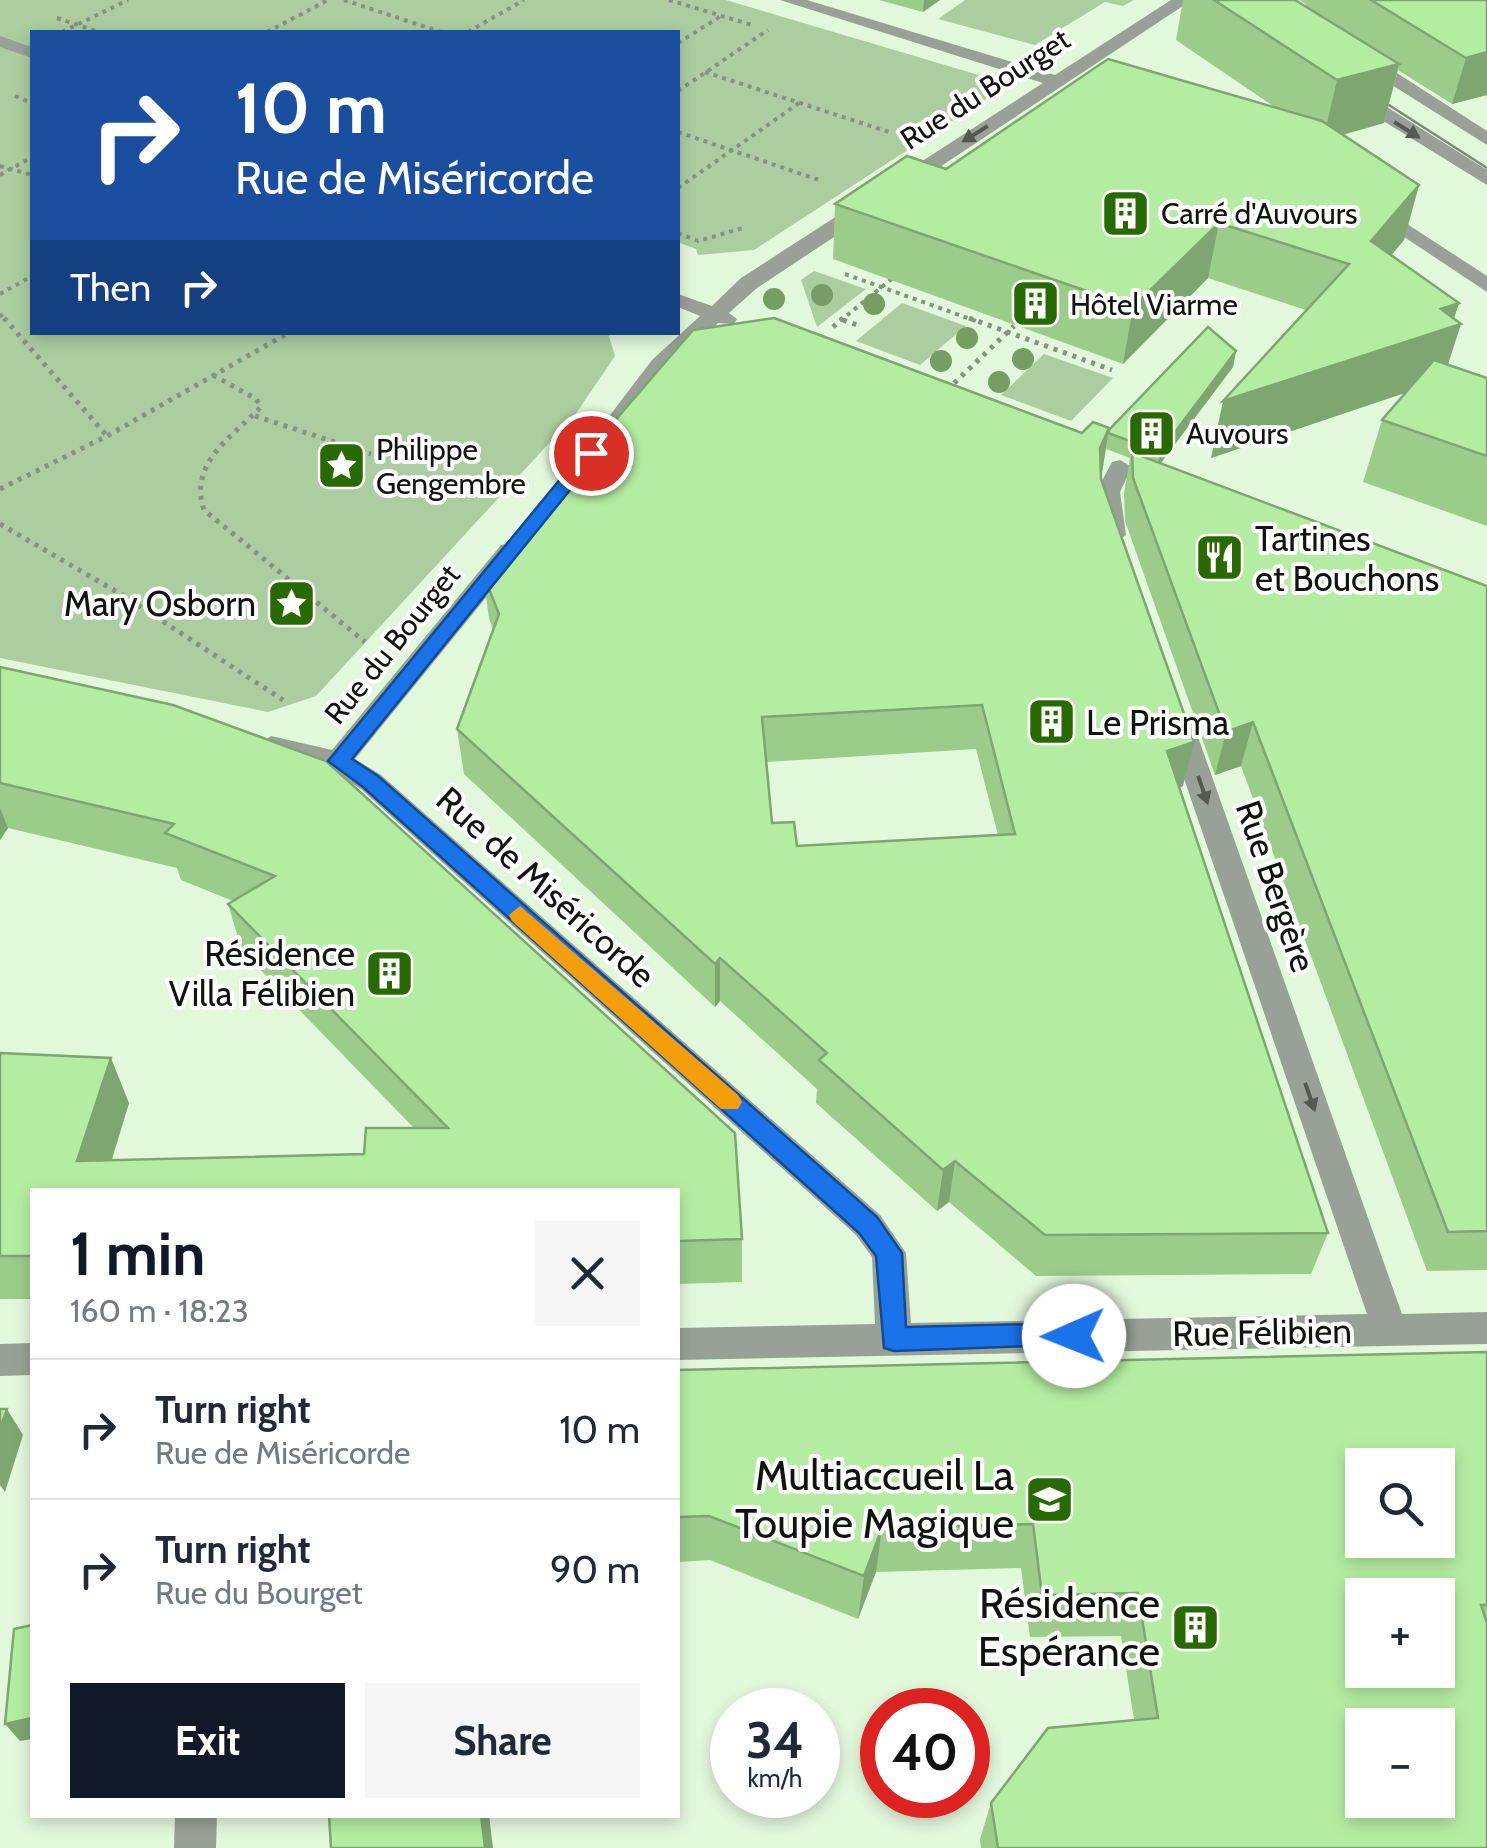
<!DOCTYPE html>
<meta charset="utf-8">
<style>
body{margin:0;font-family:Cabin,sans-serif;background:#f6f6f7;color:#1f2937;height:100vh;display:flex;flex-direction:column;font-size:38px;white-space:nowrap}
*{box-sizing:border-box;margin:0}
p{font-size:32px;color:#747a83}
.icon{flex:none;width:55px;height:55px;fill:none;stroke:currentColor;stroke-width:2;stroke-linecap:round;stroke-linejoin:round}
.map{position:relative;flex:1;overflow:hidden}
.details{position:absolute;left:30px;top:1188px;width:650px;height:630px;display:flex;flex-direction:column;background:#fff;border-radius:0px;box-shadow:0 5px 15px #0003}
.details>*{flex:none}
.banner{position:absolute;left:30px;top:30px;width:650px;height:305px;border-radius:0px;box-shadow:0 5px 15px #0003;background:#1a4fa0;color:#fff;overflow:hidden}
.controls{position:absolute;left:1345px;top:1448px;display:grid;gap:20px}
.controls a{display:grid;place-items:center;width:110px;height:110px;border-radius:0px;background:#fff;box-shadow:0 5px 15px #0003;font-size:50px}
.speed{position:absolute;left:710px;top:1688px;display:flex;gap:20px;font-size:50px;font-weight:700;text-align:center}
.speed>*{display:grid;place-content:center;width:130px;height:130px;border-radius:50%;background:#fff;box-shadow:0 5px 15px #0003;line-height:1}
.speed small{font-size:25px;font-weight:400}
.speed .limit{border:15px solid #d22;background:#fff;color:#111}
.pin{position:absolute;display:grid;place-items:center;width:85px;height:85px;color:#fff;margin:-42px;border:5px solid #fff;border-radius:50%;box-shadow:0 2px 10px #0007}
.me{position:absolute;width:110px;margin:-55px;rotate:269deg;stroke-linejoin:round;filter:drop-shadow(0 0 8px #0008)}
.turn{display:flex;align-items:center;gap:35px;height:210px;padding:0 40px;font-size:45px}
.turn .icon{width:130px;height:130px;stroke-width:2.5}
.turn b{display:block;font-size:70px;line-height:85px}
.then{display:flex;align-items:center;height:95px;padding:0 40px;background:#0003;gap:20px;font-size:38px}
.round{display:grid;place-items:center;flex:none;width:105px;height:105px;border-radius:0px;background:#f6f6f7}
.summary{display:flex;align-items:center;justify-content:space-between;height:170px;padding:0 40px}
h1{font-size:60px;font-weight:700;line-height:75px;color:#111827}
.action{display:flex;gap:20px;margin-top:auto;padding:20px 40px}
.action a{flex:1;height:115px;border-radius:0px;background:#111827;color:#fff;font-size:40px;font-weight:700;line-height:115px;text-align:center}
.action a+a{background:#f6f6f7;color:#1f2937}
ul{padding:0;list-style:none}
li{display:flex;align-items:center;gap:30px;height:140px;padding:0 40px;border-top:2px solid #e0e1e3}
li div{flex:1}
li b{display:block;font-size:38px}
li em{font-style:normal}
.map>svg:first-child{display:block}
.green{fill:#abcda0}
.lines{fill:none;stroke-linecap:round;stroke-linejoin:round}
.path-far1{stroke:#859480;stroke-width:4;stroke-dasharray:4 5;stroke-linecap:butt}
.path{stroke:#859480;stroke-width:5;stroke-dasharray:4 6;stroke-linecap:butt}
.minor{fill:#98a195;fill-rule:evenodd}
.tram{stroke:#7d8b78;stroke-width:2.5}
.tree{fill:#769d64}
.wall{fill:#9bcc8a;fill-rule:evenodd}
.shaded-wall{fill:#7ea671}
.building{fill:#b4eda1;stroke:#7ea671;stroke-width:2.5;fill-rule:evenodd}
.oneway{fill:#535b50}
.route{fill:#1a73e8;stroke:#114b97;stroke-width:2.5}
.slow{fill:#f59e0b}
.labels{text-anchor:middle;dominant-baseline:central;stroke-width:8;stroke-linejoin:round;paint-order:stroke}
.far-street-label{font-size:30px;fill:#0e150c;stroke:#fff}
.far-poi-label{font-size:30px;fill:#0e150c;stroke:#fff;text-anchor:start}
.poi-label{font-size:35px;fill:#0e150c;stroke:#fff;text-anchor:start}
.street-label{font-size:35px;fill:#0e150c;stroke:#fff}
.near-poi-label{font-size:42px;fill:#0e150c;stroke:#fff;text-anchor:end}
</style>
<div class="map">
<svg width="1487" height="1848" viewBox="0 0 1487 1848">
<rect width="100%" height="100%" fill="#e2f8db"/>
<g class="green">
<path d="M0 0H726L1009 84 754 250 698 255 696 249 678 242V32H32V332L608 333 615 356 575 415 316 696 268 712 0 658Z"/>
<path d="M965 0H1134L1123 6 1105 2 1035 45 938 19Z"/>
<path d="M814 271 866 289 817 327 801 280Z"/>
<path d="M902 303 966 326 920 365 856 341Z"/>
<path d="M1044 354 1113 378 1071 421 1001 395Z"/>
</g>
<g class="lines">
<g class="path-far1">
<path d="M344 0 441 32"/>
<path d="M669 0 752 25"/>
<path d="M57 18 99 32"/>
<path d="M62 32 128 0"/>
<path d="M267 32 328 0"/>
<path d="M468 32 524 0"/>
<path d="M678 43 721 16"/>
<path d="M705 72 892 133"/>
<path d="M678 91 768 30"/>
<path d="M15 96 32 103"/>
<path d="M678 132 819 180"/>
<path d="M0 166 32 175"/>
<path d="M0 175 32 157"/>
<path d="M678 188 799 103"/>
<path d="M678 233 698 241 743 228"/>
<path d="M845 274 976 321"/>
<path d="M0 294 32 276"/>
<path d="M0 314 6 321"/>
<path d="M840 321 894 277"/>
</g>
<g class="path">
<path d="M4 318 107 436"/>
<path d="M969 318 1112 370"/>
<path d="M843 320 857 325"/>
<path d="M833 327 843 318"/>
<path d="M213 375 256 399 261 407C232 437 188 463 204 510L365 642"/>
<path d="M947 390 1014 326"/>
<path d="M255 416 371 454"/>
<path d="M0 489 107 436 290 332"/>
<path d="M0 524 124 596 283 700"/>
</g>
<g class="minor">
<path d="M780 0H807L1055 75 1171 0H1192L757 288 729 313 737 319 734 324 718 323 668 370 621 432H605L601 427 652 360 700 316 678 307V294L712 306 741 278 1043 83Z"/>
<path d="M0 36 32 47V58L0 47Z"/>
<path d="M1357 55H1369L1487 131V145L1357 63Z"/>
<path d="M1346 90H1360L1487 170V185L1346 98Z"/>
<path d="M1375 203 1487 276V292L1368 213 1365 209Z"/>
<path d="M1120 460 1132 467 1120 492 1126 535 1114 543 1102 535 1096 492 1112 462Z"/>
<path d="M510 543 519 545 522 551 519 557 355 759 381 775 880 1215 906 1253 911 1323 1367 1314 1164 720 1178 711 1192 720 1402 1314 1487 1312V1344L678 1360V1328L875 1324 872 1257 856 1235 361 789 330 769 261 753 257 746 271 736 332 750 501 545Z"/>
<path d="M32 1343V1375L0 1376V1344Z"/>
<path d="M175 1815H217L216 1848H174Z"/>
</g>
<path class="tram" d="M1364 89 1487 168"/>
</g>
<g class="tree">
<circle cx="822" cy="295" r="11"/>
<circle cx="774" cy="299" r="11"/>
<circle cx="874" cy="304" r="11"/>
<circle cx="967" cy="338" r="11"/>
<circle cx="1023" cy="359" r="11"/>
<circle cx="941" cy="361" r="11"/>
<circle cx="999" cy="382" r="11"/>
</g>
<g class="wall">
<path d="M879 0H940L923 12Z"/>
<path d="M1183 0H1295L1305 6 1306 4 1299 0H1487V95L1452 104 1398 70 1384 123 1343 135 1419 185 1404 240 1391 255 1459 303 1454 318 1448 365 1487 378V526L1363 482 1382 420 1405 393 1211 458 1306 310 1208 278 1123 364 833 259 835 204 946 169 1276 108 1176 40Z"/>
<path d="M1236 351 1233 367 1160 464 1487 586V1270L1427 1271 1241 766 1215 775 1125 521 1124 493 1130 458 1106 449 1101 479 1183 786 1179 788 1328 1233 1311 1274 1036 1276 949 1202 937 1211 816 1103 817 1089 720 1001 715 1007 464 774 457 729 493 630 489 618 483 574 1109 430ZM976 749 998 835 797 846 772 823 766 762Z"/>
<path d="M0 667 173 705 742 1239V1282L678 1284V1190H32V1299H0V1053L129 1103 112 1160 364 1154 414 1128 242 951 228 904 233 901 181 880 177 868 8 828 0 840Z"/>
<path d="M1487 1352V1848H981L980 1839 991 1803 1134 1720 1121 1636 1030 1637 1021 1568 876 1572 858 1619 710 1560 678 1562V1370Z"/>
</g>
<g class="shaded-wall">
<path d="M924 0H940L923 12Z"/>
<path d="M1487 52V95L1452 104 1466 58Z"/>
<path d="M1399 64 1384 123 1323 140 1337 80Z"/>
<path d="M1419 185 1404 240 1356 297 1371 241Z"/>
<path d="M1219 223 1208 278 1123 364 1133 307Z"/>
<path d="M1459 303 1451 327 1461 324 1443 380 1211 458 1223 401Z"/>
<path d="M1236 351 1233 367 1157 468 1160 452Z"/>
<path d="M1109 428 1102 472 1092 492 1100 448Z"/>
<path d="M1150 444 1142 488 1141 456Z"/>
<path d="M1253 722 1241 766 1215 775 1226 732Z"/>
<path d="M1194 742 1183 786 1157 796 1167 751Z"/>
<path d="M0 808 8 828 0 840Z"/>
<path d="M720 958V1001L715 1007V964Z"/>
<path d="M111 1058 129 1103 102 1190 77 1161Z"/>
<path d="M955 1161 949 1202 937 1211 943 1170Z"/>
<path d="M7 1409 23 1435 5 1492 0 1485V1429Z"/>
<path d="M882 1528 876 1572 858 1619 864 1576Z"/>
<path d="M32 1718V1739L20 1741 5 1724Z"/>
<path d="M481 1815H489L493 1848H485Z"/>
</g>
<g class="building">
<path d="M1214 0H1295L1399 64 1337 80Z"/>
<path d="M1371 0H1487V52L1466 58Z"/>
<path d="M1108 59 1322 121 1419 185 1371 241 1459 303 1441 309 1461 324 1223 401 1349 264 1219 223 1133 307 835 204 907 156 946 169Z"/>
<path d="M774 318 1082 433 1093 422 1109 428 1100 448 1101 479 1194 742 1167 751 1328 1233 1045 1235 955 1161 943 1170 819 1060 827 1053 720 958 715 964 457 729 499 614 483 574 693 330ZM982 705 1015 834 797 846 794 822 772 823 762 717Z"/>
<path d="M1208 327 1236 351 1160 452 1149 448 1150 444 1137 439 1135 443 1108 433 1109 430Z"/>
<path d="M1434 360 1487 378V456L1382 420Z"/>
<path d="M1137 439 1150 444 1141 456 1487 586V1231L1448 1232 1253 722 1226 732 1133 478 1132 449Z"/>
<path d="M0 667 173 705 326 761 735 1133 742 1239 678 1241V1190H32V1256H0V1053L111 1058 77 1161 364 1154 366 1128H448L228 904 275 876 165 833 174 824 0 783Z"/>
<path d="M1487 1352V1605H1481L1487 1623V1848H998L991 1803 1048 1728 1158 1718 1138 1593 1042 1595 1033 1524 882 1528 864 1576 709 1516 678 1517V1370ZM1362 1465H1438V1540H1362ZM1362 1595H1438V1670H1362ZM1362 1725H1438V1800H1362Z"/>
<path d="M0 1409H7L0 1429Z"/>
<path d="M32 1625V1718L5 1724 14 1629Z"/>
<path d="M329 1815H481L485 1848H331Z"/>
</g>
<defs><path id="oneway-solid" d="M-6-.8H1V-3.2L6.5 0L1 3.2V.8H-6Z" transform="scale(2.5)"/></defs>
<g class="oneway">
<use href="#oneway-solid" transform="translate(1407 130) rotate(32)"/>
<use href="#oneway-solid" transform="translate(975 134) rotate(148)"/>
<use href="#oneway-solid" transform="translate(1203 790) rotate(71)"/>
<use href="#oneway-solid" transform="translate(1310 1097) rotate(71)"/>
</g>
<path class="route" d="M585 449 600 453 352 759 378 776 877 1217 902 1253 906 1327 1074 1323 1083 1327 1087 1336 1083 1344 894 1351 884 1348 876 1256 859 1233 363 787 328 761Z"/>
<path class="slow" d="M520 906 738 1095 742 1102 738 1109H721L512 921 509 915Z"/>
<defs>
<symbol id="building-square" viewBox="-11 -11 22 22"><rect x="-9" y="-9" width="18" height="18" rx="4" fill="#286a00" stroke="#fff"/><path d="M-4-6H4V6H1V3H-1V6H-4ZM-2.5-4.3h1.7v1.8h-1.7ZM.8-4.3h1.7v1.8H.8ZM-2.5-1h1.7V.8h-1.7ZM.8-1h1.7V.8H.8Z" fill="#fff"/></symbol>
<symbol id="sight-square" viewBox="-11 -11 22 22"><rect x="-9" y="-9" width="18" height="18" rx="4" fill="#286a00" stroke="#fff"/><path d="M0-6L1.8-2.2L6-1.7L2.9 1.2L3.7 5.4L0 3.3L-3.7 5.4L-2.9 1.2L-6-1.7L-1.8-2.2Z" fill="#fff"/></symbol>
<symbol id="restaurant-square" viewBox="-11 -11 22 22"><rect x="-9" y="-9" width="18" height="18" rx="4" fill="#286a00" stroke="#fff"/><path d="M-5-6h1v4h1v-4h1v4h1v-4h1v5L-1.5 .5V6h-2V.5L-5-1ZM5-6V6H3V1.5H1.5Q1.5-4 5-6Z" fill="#fff"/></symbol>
<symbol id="school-square" viewBox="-11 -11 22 22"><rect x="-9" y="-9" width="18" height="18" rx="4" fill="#286a00" stroke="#fff"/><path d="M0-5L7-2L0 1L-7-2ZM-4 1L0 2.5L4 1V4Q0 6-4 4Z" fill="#fff"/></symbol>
</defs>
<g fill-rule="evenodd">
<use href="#building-square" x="1098" y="186" width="55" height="55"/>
<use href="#building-square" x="1008" y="276" width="55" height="55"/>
<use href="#building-square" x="1124" y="406" width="55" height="55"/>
<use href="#sight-square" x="314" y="438" width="55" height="55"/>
<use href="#restaurant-square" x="1192" y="530" width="55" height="55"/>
<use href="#sight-square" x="264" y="576" width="55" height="55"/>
<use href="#building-square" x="1024" y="694" width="55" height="55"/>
<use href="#building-square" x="362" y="946" width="55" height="55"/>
<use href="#school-square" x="1022" y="1472" width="55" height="55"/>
<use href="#building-square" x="1168" y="1600" width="55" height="55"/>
</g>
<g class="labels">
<g class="far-street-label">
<text transform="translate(985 89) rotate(-33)">Rue du Bourget</text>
<text transform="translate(392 644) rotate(-51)">Rue du Bourget</text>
</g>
<g class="far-poi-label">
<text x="1161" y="213">Carré d'Auvours</text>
<text x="1070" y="304">Hôtel Viarme</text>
<text x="1186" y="433">Auvours</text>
<text x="376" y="449">Philippe<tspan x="376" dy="34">Gengembre</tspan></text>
</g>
<g class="poi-label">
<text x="1255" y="538">Tartines<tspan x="1255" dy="40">et Bouchons</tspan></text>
<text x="256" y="603" text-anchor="end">Mary Osborn</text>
<text x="1086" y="722">Le Prisma</text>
<text x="355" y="953" text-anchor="end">Résidence<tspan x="355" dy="40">Villa Félibien</tspan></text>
</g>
<g class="street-label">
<text transform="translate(1276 886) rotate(71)">Rue Bergère</text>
<text transform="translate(546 887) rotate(42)">Rue de Miséricorde</text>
<text transform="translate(1262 1332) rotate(-1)">Rue Félibien</text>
</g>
<g class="near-poi-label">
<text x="1014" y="1475">Multiaccueil La<tspan x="1014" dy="48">Toupie Magique</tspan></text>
<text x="1160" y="1603">Résidence<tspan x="1160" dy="48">Espérance</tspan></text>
</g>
</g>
</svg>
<div class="controls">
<a><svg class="icon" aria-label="search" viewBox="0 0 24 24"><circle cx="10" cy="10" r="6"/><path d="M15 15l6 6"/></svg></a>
<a>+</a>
<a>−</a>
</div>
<div class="speed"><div>34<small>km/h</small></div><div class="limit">40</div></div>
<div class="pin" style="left:591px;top:453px;background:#d93025"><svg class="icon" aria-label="arrive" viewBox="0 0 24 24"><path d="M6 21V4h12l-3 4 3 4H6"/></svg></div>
<svg class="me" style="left:1074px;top:1336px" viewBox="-20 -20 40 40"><circle r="19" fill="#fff"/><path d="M0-13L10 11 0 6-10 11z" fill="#1a73e8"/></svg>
<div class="banner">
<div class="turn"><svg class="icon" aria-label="right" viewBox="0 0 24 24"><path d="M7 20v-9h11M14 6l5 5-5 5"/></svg><div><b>10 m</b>Rue de Miséricorde</div></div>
<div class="then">Then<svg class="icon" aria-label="right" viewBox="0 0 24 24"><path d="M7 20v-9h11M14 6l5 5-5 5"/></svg></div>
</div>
<section class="details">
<div class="summary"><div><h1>1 min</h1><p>160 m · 18:23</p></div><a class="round"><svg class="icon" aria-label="close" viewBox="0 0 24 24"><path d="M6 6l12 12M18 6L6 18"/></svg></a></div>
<ul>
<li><svg class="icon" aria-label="right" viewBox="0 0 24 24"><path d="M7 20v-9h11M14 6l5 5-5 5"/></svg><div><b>Turn right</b><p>Rue de Miséricorde</p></div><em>10 m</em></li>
<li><svg class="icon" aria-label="right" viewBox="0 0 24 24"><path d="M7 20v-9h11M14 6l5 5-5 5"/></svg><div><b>Turn right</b><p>Rue du Bourget</p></div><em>90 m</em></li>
</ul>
<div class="action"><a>Exit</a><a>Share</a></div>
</section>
</div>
